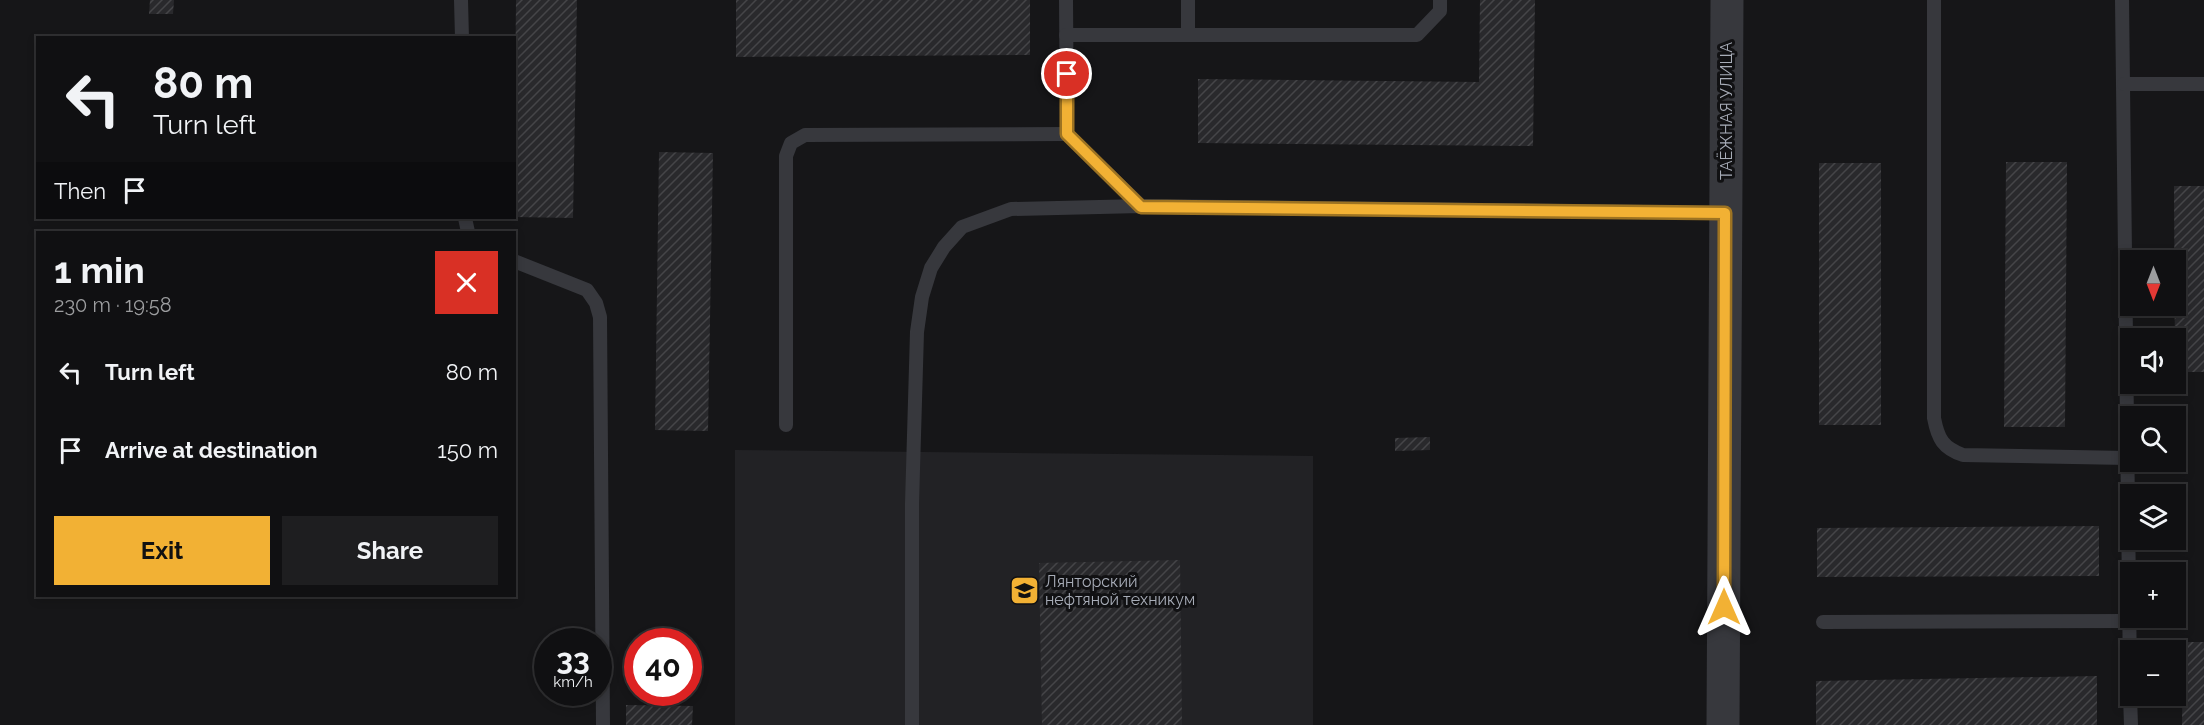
<!DOCTYPE html>
<meta charset="utf-8">
<style>
body{margin:0;font-family:Raleway,sans-serif;background:#1e1e20;color:#f1f3f6;height:100vh;display:flex;flex-direction:column;font-size:22px;white-space:nowrap}
*{box-sizing:border-box;margin:0}
p{font-size:20px;color:#9c9d9f}
.icon{flex:none;width:33px;height:33px;fill:none;stroke:currentColor;stroke-width:2;stroke-linecap:round;stroke-linejoin:round}
.map{position:relative;flex:1;overflow:hidden}
.sheet{position:absolute;left:36px;top:231px;width:480px;height:366px;display:flex;flex-direction:column;background:#101012;border-radius:0px;box-shadow:0 3px 9px #0003,0 0 0 2px #303032}
.sheet>*{flex:none}
.top-card{position:absolute;left:36px;top:36px;width:480px;height:183px;border-radius:0px;box-shadow:0 3px 9px #0003,0 0 0 2px #303032;background:#101012;color:#f1f3f6;overflow:hidden}
.needle{width:39px;rotate:180deg}
.buttons{position:absolute;left:2120px;top:250px;display:grid;gap:12px}
.buttons a{display:grid;place-items:center;width:66px;height:66px;border-radius:0px;background:#101012;box-shadow:0 3px 9px #0003,0 0 0 2px #303032;font-size:30px}
.speed{position:absolute;left:534px;top:628px;display:flex;gap:12px;font-size:30px;font-weight:700;text-align:center}
.speed>*{display:grid;place-content:center;width:78px;height:78px;border-radius:50%;background:#101012;box-shadow:0 3px 9px #0003,0 0 0 2px #303032;line-height:1}
.speed small{font-size:15px;font-weight:400}
.speed .limit{border:9px solid #d22;background:#fff;color:#111}
.pin{position:absolute;display:grid;place-items:center;width:51px;height:51px;color:#fff;margin:-26px;border:3px solid #fff;border-radius:50%;box-shadow:0 2px 6px #0007}
.me{position:absolute;width:66px;margin:-33px;rotate:0deg;stroke-linejoin:round;filter:drop-shadow(0 0 4px #0008)}
.turn{display:flex;align-items:center;gap:21px;height:126px;padding:0 18px;font-size:27px}
.turn .icon{width:78px;height:78px;stroke-width:2.5}
.turn b{display:block;font-size:42px;line-height:51px}
.then{display:flex;align-items:center;height:57px;padding:0 18px;background:#0003;gap:12px;font-size:22px}
.round{display:grid;place-items:center;flex:none;width:63px;height:63px;border-radius:0px;background:#1e1e20}
.overview{display:flex;align-items:center;justify-content:space-between;height:102px;padding:0 18px}
h1{font-size:36px;font-weight:700;line-height:45px}
.cta{display:flex;gap:12px;margin-top:auto;padding:12px 18px}
.cta a{flex:1;height:69px;border-radius:0px;background:#f2b134;color:#111;font-size:24px;font-weight:700;line-height:69px;text-align:center}
.cta a+a{background:#1e1e20;color:#f1f3f6}
ul{padding:0;list-style:none}
li{display:flex;align-items:center;gap:18px;height:78px;padding:0 18px}
li div{flex:1}
li b{display:block;font-size:22px}
li em{font-style:normal}
.map>svg:first-child{display:block}
.built{fill:#222225}
.building{fill:url(#building-hatch)}
.lines{fill:none;stroke-linecap:round;stroke-linejoin:round}
.service{stroke:#37383d;stroke-width:14}
.tertiary{stroke:#37383d;stroke-width:33}
.route-casing{stroke:#9d7322;stroke-width:15}
.route{stroke:#f2b134;stroke-width:10}
.labels{text-anchor:middle;dominant-baseline:central;stroke-width:6;stroke-linejoin:round;paint-order:stroke}
.street-label{font-size:16px;fill:#a8adb8;stroke:#111113}
.poi-label{font-size:16px;fill:#a8adb8;stroke:#111113;text-anchor:start}
</style>
<div class="map">
<svg width="2204" height="725" viewBox="0 0 2204 725">
<defs>
<pattern id="building-hatch" width="6" height="6" patternUnits="userSpaceOnUse" patternTransform="scale(1.5)"><rect width="6" height="6" fill="#29292c"/><path d="M-1 1l2-2M0 6l6-6M5 7l2-2" fill="none" stroke="#454548"/></pattern>
</defs>
<rect width="100%" height="100%" fill="#161618"/>
<path class="built" d="M735 450 1313 456V725H735Z"/>
<g class="building">
<path d="M150 0H174L173 14H149Z"/>
<path d="M516 0H577L573 218 514 217Z"/>
<path d="M736 0H1030V55L736 57Z"/>
<path d="M1480 0H1535L1533 146 1198 143V79L1479 82Z"/>
<path d="M659 152 713 153 708 431 655 430Z"/>
<path d="M2006 162H2067L2065 427H2004Z"/>
<rect x="1819" y="163" width="62" height="262"/>
<path d="M2174 186H2204V372H2175Z"/>
<path d="M1430 437V450L1395 451V438Z"/>
<path d="M2099 526V576L1817 577V528Z"/>
<path d="M1180 560 1182 725H1042L1039 563Z"/>
<path d="M2183 642H2204V725H2182Z"/>
<path d="M2097 676V725H1816V681Z"/>
<path d="M626 705 693 706 692 725H626Z"/>
</g>
<g class="lines">
<g class="service">
<path d="M461 0 462 38"/>
<path d="M1066 0 1067 134 1141 206"/>
<path d="M1188 0V35"/>
<path d="M1934 0V418C1938 439 1943 448 1963 455L2127 458"/>
<path d="M2122 0 2130 678"/>
<path d="M1066 35H1417L1440 11V0"/>
<path d="M2124 84H2204"/>
<path d="M465 218 468 232"/>
<path d="M514 261 587 290 596 303 600 317 603 725"/>
<path d="M786 425V156L791 143 805 135 1067 134"/>
<path d="M1823 622 2129 621"/>
<path d="M2130 696 2131 725"/>
<path d="M912 725V504L917 332 922 297 931 268 944 247 962 227 1011 209 1141 206 1725 213"/>
</g>
<path class="tertiary" d="M1723 725 1727 0"/>
</g>
<g class="lines">
<defs>
<path id="route" d="M1067 74V134L1141 207 1725 213 1724 607"/>
</defs>
<use href="#route" class="route-casing"/>
<use href="#route" class="route"/>
</g>
<defs>
<symbol id="university-square" viewBox="-11 -11 22 22"><rect x="-9" y="-9" width="18" height="18" rx="4" fill="#f2b134" stroke="#111113"/><path d="M0-5L7-2L0 1L-7-2ZM-4 1L0 2.5L4 1V4Q0 6-4 4Z" fill="#111"/></symbol>
</defs>
<g fill-rule="evenodd">
<use href="#university-square" x="1008" y="574" width="33" height="33"/>
</g>
<g class="labels">
<g class="street-label">
<text transform="translate(1726 111) rotate(-90)">ТАЁЖНАЯ УЛИЦА</text>
</g>
<g class="poi-label">
<text x="1045" y="581">Лянторский<tspan x="1045" dy="18">нефтяной техникум</tspan></text>
</g>
</g>
</svg>
<div class="buttons">
<a><svg class="needle" viewBox="-14 -14 28 28"><path d="M0-13l5 13h-10z" fill="#e53935"/><path d="M0 13l5-13h-10z" fill="#9c9d9f"/></svg></a>
<a><svg class="icon" aria-label="sound" viewBox="0 0 24 24"><path d="M4 9h4l5-4v14l-5-4H4zM17 9q2 3 0 6"/></svg></a>
<a><svg class="icon" aria-label="search" viewBox="0 0 24 24"><circle cx="10" cy="10" r="6"/><path d="M15 15l6 6"/></svg></a>
<a><svg class="icon" aria-label="layers" viewBox="0 0 24 24"><path d="M12 4l9 5-9 5-9-5zM3 14l9 5 9-5"/></svg></a>
<a>+</a>
<a>−</a>
</div>
<div class="speed"><div>33<small>km/h</small></div><div class="limit">40</div></div>
<div class="pin" style="left:1067px;top:74px;background:#d93025"><svg class="icon" aria-label="arrive" viewBox="0 0 24 24"><path d="M6 21V4h12l-3 4 3 4H6"/></svg></div>
<svg class="me" style="left:1724px;top:607px" viewBox="-20 -20 40 40"><path d="M0-17L14 15 0 8-14 15z" fill="#f2b134" stroke="#fff" stroke-width="4"/></svg>
<div class="top-card">
<div class="turn"><svg class="icon" aria-label="left" viewBox="0 0 24 24"><path d="M17 20v-9H6M10 6l-5 5 5 5"/></svg><div><b>80 m</b>Turn left</div></div>
<div class="then">Then<svg class="icon" aria-label="arrive" viewBox="0 0 24 24"><path d="M6 21V4h12l-3 4 3 4H6"/></svg></div>
</div>
<section class="sheet">
<div class="overview"><div><h1>1 min</h1><p>230 m · 19:58</p></div><a class="round" style="background:#d93025;color:#fff"><svg class="icon" aria-label="close" viewBox="0 0 24 24"><path d="M6 6l12 12M18 6L6 18"/></svg></a></div>
<ul>
<li><svg class="icon" aria-label="left" viewBox="0 0 24 24"><path d="M17 20v-9H6M10 6l-5 5 5 5"/></svg><div><b>Turn left</b></div><em>80 m</em></li>
<li><svg class="icon" aria-label="arrive" viewBox="0 0 24 24"><path d="M6 21V4h12l-3 4 3 4H6"/></svg><div><b>Arrive at destination</b></div><em>150 m</em></li>
</ul>
<div class="cta"><a>Exit</a><a>Share</a></div>
</section>
</div>
